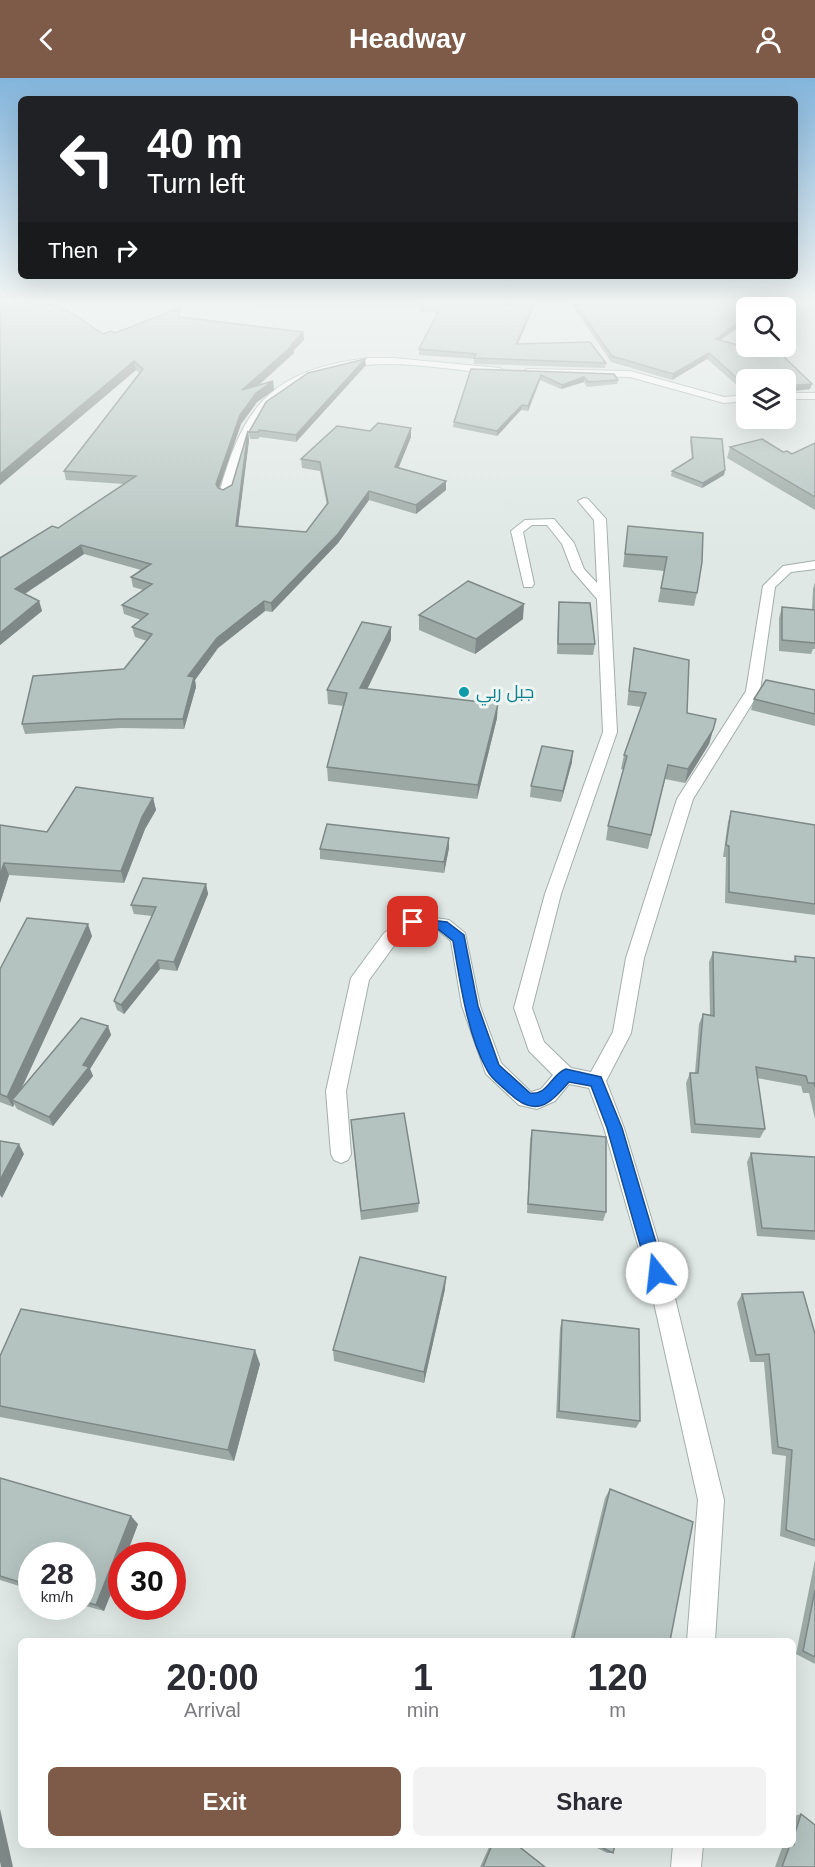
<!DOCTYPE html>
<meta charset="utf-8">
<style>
body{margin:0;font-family:Helvetica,Cairo,sans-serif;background:#f2f2f3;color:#2b2b33;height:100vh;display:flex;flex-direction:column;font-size:22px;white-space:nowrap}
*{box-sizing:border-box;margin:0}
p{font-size:20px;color:#7c7c81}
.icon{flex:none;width:33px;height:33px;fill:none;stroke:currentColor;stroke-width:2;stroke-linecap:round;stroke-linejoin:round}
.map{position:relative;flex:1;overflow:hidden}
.side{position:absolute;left:18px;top:1560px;width:778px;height:210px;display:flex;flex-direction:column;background:#fff;border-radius:9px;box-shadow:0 6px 24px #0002}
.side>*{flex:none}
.guide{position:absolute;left:18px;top:18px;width:780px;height:183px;border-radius:9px;box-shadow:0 6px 24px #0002;background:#202124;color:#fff;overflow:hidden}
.tools{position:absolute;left:736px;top:219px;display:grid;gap:12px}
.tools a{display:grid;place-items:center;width:60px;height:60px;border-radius:9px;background:#fff;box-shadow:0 6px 24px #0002;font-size:30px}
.speed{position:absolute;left:18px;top:1464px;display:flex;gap:12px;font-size:30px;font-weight:700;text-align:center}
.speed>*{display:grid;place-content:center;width:78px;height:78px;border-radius:50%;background:#fff;box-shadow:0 6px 24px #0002;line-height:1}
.speed small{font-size:15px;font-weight:400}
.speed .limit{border:9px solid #d22;background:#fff;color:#111}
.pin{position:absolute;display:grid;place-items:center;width:51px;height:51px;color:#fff;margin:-26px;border-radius:12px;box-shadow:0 3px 9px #0006}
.me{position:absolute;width:66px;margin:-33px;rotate:344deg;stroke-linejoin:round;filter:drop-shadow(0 0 4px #0008)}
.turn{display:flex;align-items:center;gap:21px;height:126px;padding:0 30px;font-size:27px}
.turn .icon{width:78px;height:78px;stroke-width:2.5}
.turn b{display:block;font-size:42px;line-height:51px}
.then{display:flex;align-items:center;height:57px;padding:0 30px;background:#0003;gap:12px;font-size:22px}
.eta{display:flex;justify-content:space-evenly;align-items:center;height:102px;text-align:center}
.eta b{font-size:36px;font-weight:700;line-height:42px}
.cta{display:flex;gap:12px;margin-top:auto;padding:12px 30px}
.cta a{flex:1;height:69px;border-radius:9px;background:#7e5a48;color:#fff;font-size:24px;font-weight:700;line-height:69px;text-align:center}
.cta a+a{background:#f2f2f3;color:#2b2b33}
header{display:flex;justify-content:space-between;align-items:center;height:78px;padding:0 30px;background:#7e5a48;color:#fff;font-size:27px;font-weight:700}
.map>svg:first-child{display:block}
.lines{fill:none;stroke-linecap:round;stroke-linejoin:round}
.street-casing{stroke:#a3afac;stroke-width:2}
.street{fill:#fff;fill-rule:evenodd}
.wall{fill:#9ba8a4}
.shaded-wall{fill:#7e8886}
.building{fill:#b4c3bf;stroke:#7e8886;stroke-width:1.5}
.route{fill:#1a73e8;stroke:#114b97;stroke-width:1.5}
.culture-dot{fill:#0f9aa8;stroke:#eef5f3;stroke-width:2}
.labels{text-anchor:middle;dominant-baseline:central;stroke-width:6;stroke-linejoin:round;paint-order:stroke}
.far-culture-label{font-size:18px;fill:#0d838f;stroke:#eef5f3;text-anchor:start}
</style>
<header><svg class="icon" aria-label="back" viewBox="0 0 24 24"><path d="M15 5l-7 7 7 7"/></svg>Headway<svg class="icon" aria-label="person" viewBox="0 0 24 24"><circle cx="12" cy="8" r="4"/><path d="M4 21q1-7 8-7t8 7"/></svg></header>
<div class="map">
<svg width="815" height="1789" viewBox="0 0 815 1789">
<rect width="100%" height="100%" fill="#dfe8e5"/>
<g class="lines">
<defs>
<g id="street">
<path d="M368 280H393L500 290 505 293 500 296C431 291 366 272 301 305 282 314 264 327 254 346 242 368 236 392 231 416L225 419 221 418 219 416C243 326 273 292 368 280Z"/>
<path d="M528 291 630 293 724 319 747 317V323L724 325 630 299 525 296V292Z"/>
<rect x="786" y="315" width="29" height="6"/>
<path d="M584 420 588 421 606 441 617 654 561 816 532 930 544 964 571 990 591 994 613 954 626 880 677 721 746 613 763 508 783 488 815 483V491L791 494 775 509 760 613 693 721 644 880 631 955 606 1003 624 1050 674 1216 724 1422 715 1563H687L698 1422 652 1216 604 1050 589 1010 569 1006 555 1023 537 1031 519 1027 486 996 462 928 451 863 439 853 416 851 396 865 369 902 346 1013 351 1076 348 1082 341 1085 334 1082 331 1076 326 1013 351 900 384 855 407 840 413 838 443 841 449 842 465 855 480 928 501 985 531 1014 541 1011 553 997 529 973 514 930 545 816 603 654 597 521 572 492 562 466 547 447H532L523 454 534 506 532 509H524L511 453 525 442 554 441 574 465 584 491 597 505 594 442 578 423Z"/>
<path d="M673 1767H703L701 1789H671Z"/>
</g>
</defs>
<use href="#street" class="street-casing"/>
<use href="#street" class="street"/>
</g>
<g class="wall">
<path d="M0 224 103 256 115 255 181 239 303 254 304 262 294 272V275L258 308 273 303 274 312 257 324 241 346 219 411 223 412 232 407 249 362 238 448 306 454 327 427 320 393 302 390 301 381 370 353 411 350V359L399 389 446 403V412L416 436 369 422 338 465 272 534 265 533 218 570 195 602 196 609 184 651 121 650 25 656 22 646 124 591 147 563 135 559 132 549 141 542 124 536 122 527 143 512 133 509 131 499 141 492 84 476 25 516 39 523 42 533 0 567V480L58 450 124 406 66 402 64 393 139 295 136 292 0 407Z"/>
<path d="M536 224 518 266 606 285 605 290 474 286V281L419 277V271L437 235 420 234V229Z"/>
<path d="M570 224H774L766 230H747V243L720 262 810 311 786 314V302H747V316L707 281 672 302 611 284Z"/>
<path d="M366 287 296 364 260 359 258 361H250L249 354Z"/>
<path d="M471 291 618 302 617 306 587 309 584 304 561 311 540 302 528 333 521 332 497 358 453 349 454 344Z"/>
<path d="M691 359 725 392 724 397 702 410 671 398 672 393 692 381 690 364Z"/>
<path d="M815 365V432L727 380 730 369 792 376Z"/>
<path d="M628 448 703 455 697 515 694 528 658 524 664 493 623 489Z"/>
<path d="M815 504V571H813L811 576 779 573V540L782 529 812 532 813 511Z"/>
<path d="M559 524 595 566 593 577 557 576 558 535Z"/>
<path d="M419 537 523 541 475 576 419 552Z"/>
<path d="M391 562 367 611 497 640 477 721 328 703 327 689 343 628 328 626 327 612Z"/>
<path d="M634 570 687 635 716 641 709 666 685 705 665 701 648 771 606 762 608 748 624 692 621 691 624 677 641 629 627 627 632 584Z"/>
<path d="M815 612V648L751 632 754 621Z"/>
<path d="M572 684 561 724 530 719 531 708Z"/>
<path d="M153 720 156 732 145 751 124 805 9 797 0 825V747L47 754Z"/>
<path d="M731 733 815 747V837L725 825 726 779H723L728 744Z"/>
<path d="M449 760V770L444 795 320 781V771Z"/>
<path d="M206 806 208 816 177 893 160 891 124 936 117 932 114 923 152 838 134 836 131 827Z"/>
<path d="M92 858 21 1012 108 948 111 957 90 991 93 998 53 1048 17 1031 14 1026 13 1029 0 1024V891Z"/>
<path d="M713 874 793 884 795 878 815 880V1041L809 1015H803L801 1008 757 1000 765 1051 760 1060 691 1055 686 1005 690 995H695L699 946 703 936 710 937 709 884Z"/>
<path d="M351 1042 419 1125 418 1134 361 1142Z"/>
<path d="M532 1052 606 1134 603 1143 527 1135 530 1062Z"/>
<path d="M751 1075 815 1079V1162L757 1158 747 1084Z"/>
<path d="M445 1211 424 1305 334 1283 333 1272Z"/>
<path d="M742 1216 815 1256V1469L780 1458 786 1378 772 1376 764 1284H750L737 1225Z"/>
<path d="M562 1242 640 1343 636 1350 556 1340 560 1250Z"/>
<path d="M0 1278 260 1286 234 1383 0 1339Z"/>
<path d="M0 1400 138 1446 126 1478H122L104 1533 82 1527V1478H32V1512L0 1502Z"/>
<path d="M610 1411 670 1563H570L605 1420Z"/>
<path d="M815 1482V1586L796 1576Z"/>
<path d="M801 1736 815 1789H775L783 1767H794V1738Z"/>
<path d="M490 1767H517L545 1789H480Z"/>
<path d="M591 1767H615L613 1775H607Z"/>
</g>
<g class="shaded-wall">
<path d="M535 224H536L515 272 516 266Z"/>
<path d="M768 224H774L766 230H759Z"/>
<path d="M747 238V243L715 266 716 261Z"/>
<path d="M303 254 304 262 294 272V275L243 321 242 312Z"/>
<path d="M709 275 707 281 672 302 673 296Z"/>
<path d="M365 281 366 287 296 364V357Z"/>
<path d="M134 283 136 292 0 407V396Z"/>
<path d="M541 297 540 302 528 333V328Z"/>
<path d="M584 299V304L561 311 562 307Z"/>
<path d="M273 303 274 312 257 324 241 346 217 415 216 406 240 337 256 315Z"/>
<path d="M812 306 810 311 786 314V308Z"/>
<path d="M522 327 521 332 497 358V353Z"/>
<path d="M411 350V359L395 398V389Z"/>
<path d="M248 353 249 362 237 457 236 448Z"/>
<path d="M725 392 724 397 702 410 703 405Z"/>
<path d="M446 403V412L416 436V427Z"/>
<path d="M369 413V422L338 465 272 534 271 525Z"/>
<path d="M81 467 84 476 18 520 15 511Z"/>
<path d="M39 523 42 533 0 567V555Z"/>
<path d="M264 523 265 533 218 570 195 602 196 609 184 651 183 641 188 598 217 560Z"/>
<path d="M524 526 523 541 475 576 476 561Z"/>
<path d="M391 549V562L361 624 360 610Z"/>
<path d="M498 626 497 640 477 721 478 707Z"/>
<path d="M713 652 709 666 685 705 688 691Z"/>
<path d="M573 673 572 684 561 724 563 713Z"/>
<path d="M153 720 156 732 145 751 124 805 121 793 142 739Z"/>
<path d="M449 760V770L444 795V784Z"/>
<path d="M4 785 9 797 0 825V797Z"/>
<path d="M206 806 208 816 177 893 174 884Z"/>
<path d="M88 846 92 858 15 1024 12 1022 14 1026 13 1029 7 1019Z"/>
<path d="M158 882 160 891 124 936 121 927Z"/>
<path d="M108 948 111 957 90 991 93 998 53 1048 49 1039Z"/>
<path d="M19 1066 24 1076 2 1120 0 1117V1102Z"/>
<path d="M446 1199 445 1211 424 1305V1294Z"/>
<path d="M255 1272 260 1286 234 1383 228 1372Z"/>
<path d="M131 1438 138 1446 126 1478H122V1489L104 1533 96 1527Z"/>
<path d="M0 1731 13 1789H1L0 1784Z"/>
</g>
<g class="building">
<path d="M0 224H42L70 234 103 256 111 253 115 255 180 230 179 239 303 254 291 267H293L242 312 273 303 256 315 240 337 216 406 218 410 223 412 232 407 248 353 236 448 306 454 328 425 320 384 301 381 337 348 370 353 378 345 411 350 395 389 446 403 416 427 369 413 338 456 271 525 264 523 217 560 188 598 194 599 183 641H119L22 646 33 598 124 591 152 556 132 549 148 536 122 527 152 506 131 499 151 486 81 467 15 511 39 523 0 555V480L52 448 58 450 136 398 64 393 143 291 134 283 0 396Z"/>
<path d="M423 224H535L516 266 590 264 606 285 474 280 476 276 419 271 440 230 420 229Z"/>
<path d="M574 224H768L759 230H747V238L716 261 767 275H780L812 306 786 308V302H747V309L709 275 673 296 612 278Z"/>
<path d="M365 281 296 357 259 352 258 354H249L266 324 308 295Z"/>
<path d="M471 291 614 296 618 302 588 304 584 299 562 307 541 297 528 328 522 327 497 353 454 344Z"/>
<path d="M691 359 722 361 725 392 703 405 672 393 693 380Z"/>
<path d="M762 361 783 374 787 373 792 376 815 365V419L730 369Z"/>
<path d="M628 448 703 455 702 484 697 515 661 510 667 479 625 476Z"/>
<path d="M468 503 524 526 476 561 419 537Z"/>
<path d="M559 524 590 525 595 566H558Z"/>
<path d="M782 529 815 532V565L782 562Z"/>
<path d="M362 544 391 549 360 610 498 626 478 707 327 689 347 615 327 612Z"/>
<path d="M634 570 689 582 687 635 716 641 713 652 688 691 668 687 651 757 608 748 627 678 624 677 646 615 629 613Z"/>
<path d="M766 602 815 612V636L754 621Z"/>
<path d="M542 668 573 673 563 713 531 708Z"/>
<path d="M76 709 153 720 142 739 121 793 4 785 0 797V747L47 754Z"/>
<path d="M731 733 815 747V826L729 814V768L726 767Z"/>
<path d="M327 746 449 760 444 784 320 771Z"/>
<path d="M143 800 206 806 174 884 158 882 121 927 114 923 156 829 131 827Z"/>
<path d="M27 840 88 846 7 1019 0 1016V891Z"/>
<path d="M713 874 796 884 795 878 815 880V1009L814 1005H808L806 998 756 989 765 1051 695 1046 690 995H698L703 936 714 938Z"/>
<path d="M81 940 108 948 83 987 89 989 49 1039 12 1022Z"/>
<path d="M404 1035 419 1125 361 1133 351 1042Z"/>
<path d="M532 1052 606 1059V1134L528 1126Z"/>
<path d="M0 1063 19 1066 0 1102Z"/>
<path d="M751 1075 815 1079V1153L762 1150Z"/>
<path d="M360 1179 446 1199 424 1294 333 1272Z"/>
<path d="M803 1214 815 1256V1462L786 1452 792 1372 778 1369 769 1276 756 1277 742 1216Z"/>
<path d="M21 1231 255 1272 228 1372 0 1328V1278Z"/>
<path d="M562 1242 639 1251 640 1343 559 1333Z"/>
<path d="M0 1400 131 1438 96 1527 82 1523V1478H32V1508L0 1498Z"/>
<path d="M610 1411 693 1444 670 1563H573Z"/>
<path d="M815 1512V1579L803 1573Z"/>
<path d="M801 1736 815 1747V1789H782L790 1767H794V1758Z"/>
<path d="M492 1767H517L545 1789H483Z"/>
<path d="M597 1767H615L613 1775Z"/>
</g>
<linearGradient id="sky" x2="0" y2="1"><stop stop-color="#83b5dc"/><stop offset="0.47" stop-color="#f1f5f3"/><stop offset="1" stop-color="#f1f5f3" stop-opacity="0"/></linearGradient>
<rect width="815" height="474" fill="url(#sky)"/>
<path class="route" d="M413 840 447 844 464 857 478 928 499 987 530 1015C548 1018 551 996 566 991L601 999 622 1050 665 1195 663 1201 657 1203 651 1201 648 1195 607 1050 591 1008 569 1004C549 1027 535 1040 509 1015 502 1008 491 1001 487 992 467 956 460 903 453 863L439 852 408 848 406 844 408 841Z"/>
<circle class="culture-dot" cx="464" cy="614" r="6"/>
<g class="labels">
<g class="far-culture-label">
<text x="476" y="614">جبل ربي</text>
</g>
</g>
</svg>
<div class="tools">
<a><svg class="icon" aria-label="search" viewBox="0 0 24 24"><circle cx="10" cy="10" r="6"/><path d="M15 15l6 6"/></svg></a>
<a><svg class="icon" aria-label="layers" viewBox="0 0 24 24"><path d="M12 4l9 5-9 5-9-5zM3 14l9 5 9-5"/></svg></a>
</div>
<div class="speed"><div>28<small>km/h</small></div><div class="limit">30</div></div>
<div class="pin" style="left:413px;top:844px;background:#d93025"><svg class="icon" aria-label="arrive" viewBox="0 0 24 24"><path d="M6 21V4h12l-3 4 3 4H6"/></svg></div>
<svg class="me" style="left:657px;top:1195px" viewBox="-20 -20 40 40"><circle r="19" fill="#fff"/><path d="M0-13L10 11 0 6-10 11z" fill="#1a73e8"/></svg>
<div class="guide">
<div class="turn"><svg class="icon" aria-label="left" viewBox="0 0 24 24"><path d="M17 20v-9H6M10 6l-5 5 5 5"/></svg><div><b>40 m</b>Turn left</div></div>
<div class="then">Then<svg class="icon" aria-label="right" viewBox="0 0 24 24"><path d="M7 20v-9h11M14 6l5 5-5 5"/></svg></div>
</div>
<section class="side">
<div class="eta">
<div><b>20:00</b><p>Arrival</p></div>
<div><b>1</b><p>min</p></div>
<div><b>120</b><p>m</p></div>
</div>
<div class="cta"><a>Exit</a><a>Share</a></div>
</section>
</div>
